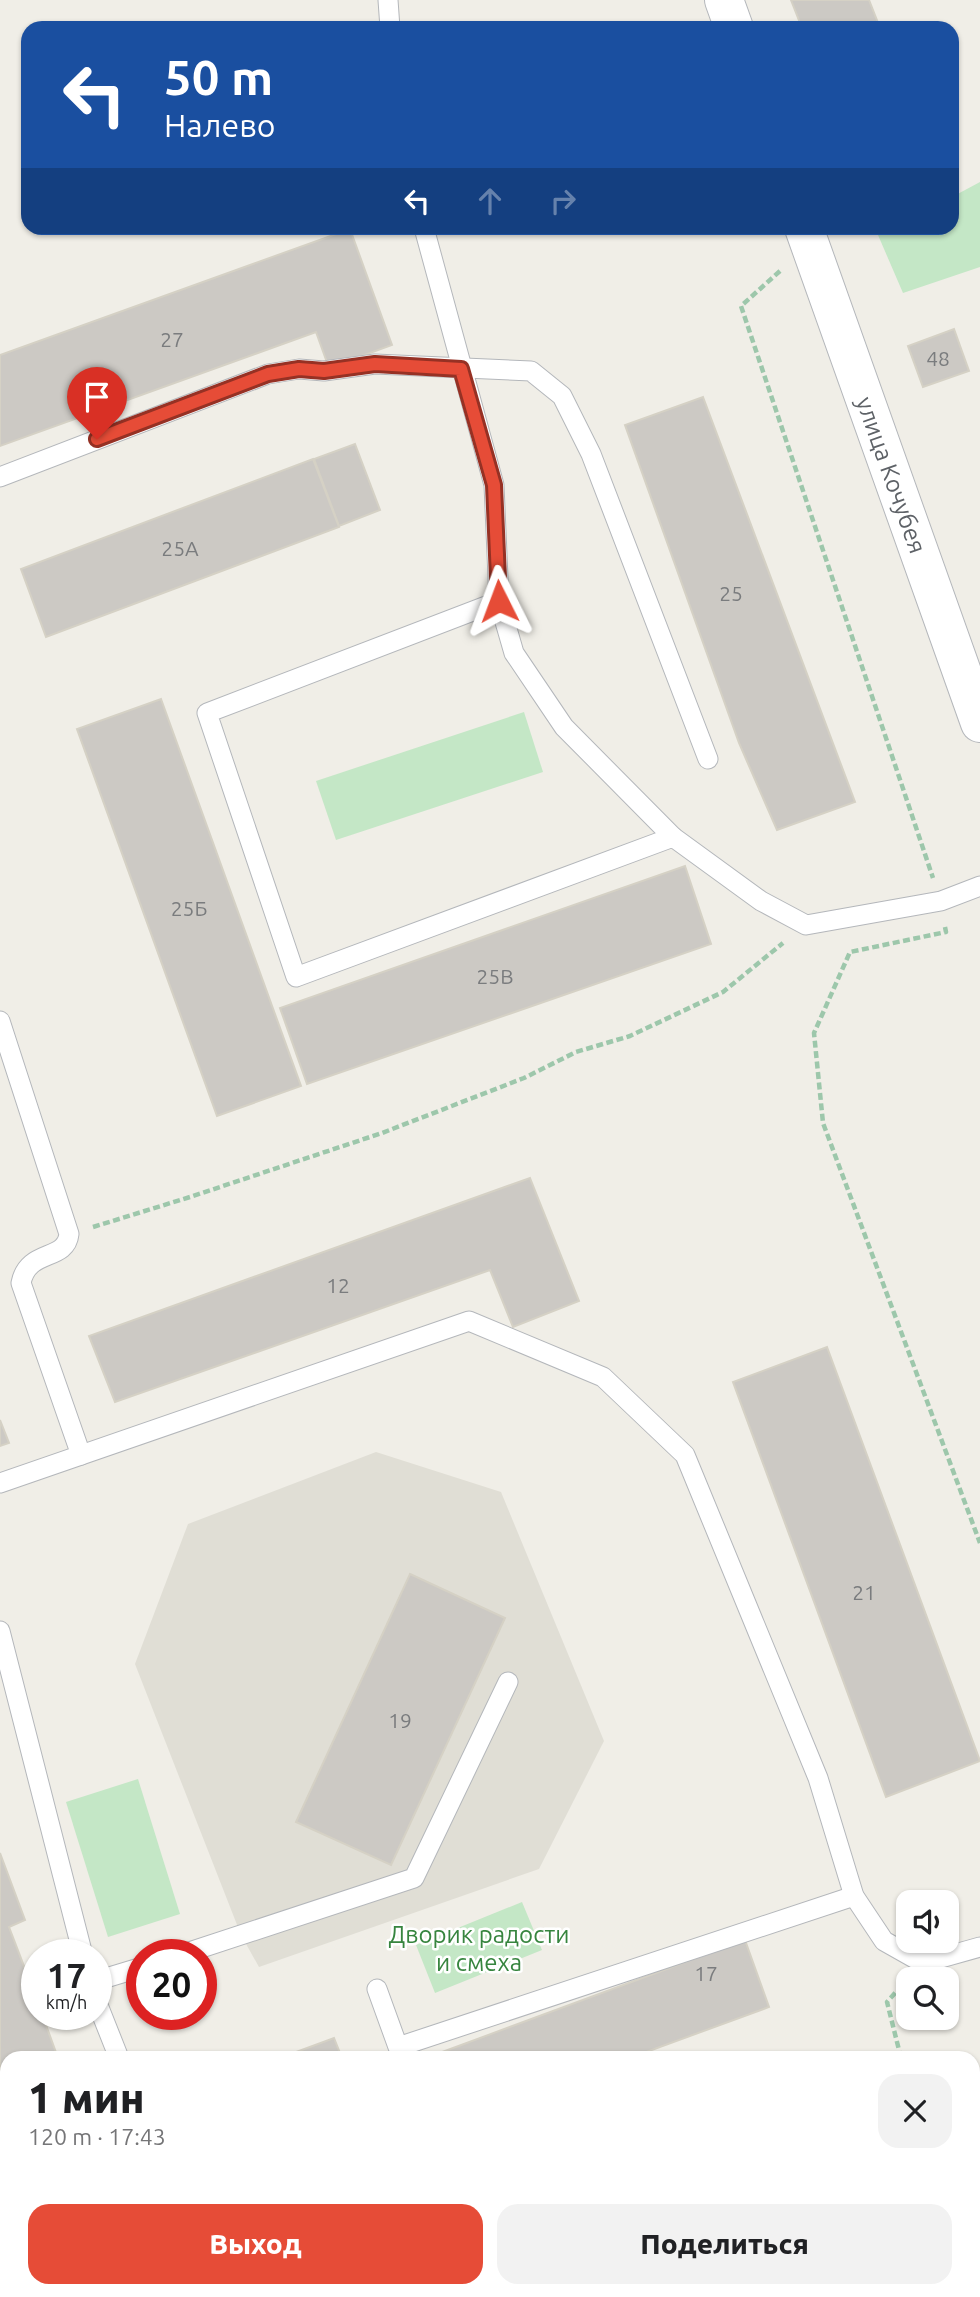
<!DOCTYPE html>
<html lang="ru">
<meta charset="utf-8">
<style>
body{margin:0;font-family:Ubuntu,sans-serif;background:#f2f2f2;color:#202124;height:100vh;display:flex;flex-direction:column;font-size:26px;white-space:nowrap}
*{box-sizing:border-box;margin:0}
p{font-size:23px;color:#757577}
.icon{flex:none;width:38px;height:38px;fill:none;stroke:currentColor;stroke-width:2;stroke-linecap:round;stroke-linejoin:round}
.map{position:relative;flex:1;overflow:hidden}
.drawer{position:absolute;left:0px;top:2051px;width:980px;height:247px;display:flex;flex-direction:column;background:#fff;border-radius:21px 21px 0 0;box-shadow:0 2px 5px #0004}
.drawer>*{flex:none}
.top-card{position:absolute;left:21px;top:21px;width:938px;height:214px;border-radius:21px;box-shadow:0 2px 5px #0004;background:#1a4fa0;color:#fff;overflow:hidden}
.buttons{position:absolute;left:896px;top:1890px;display:grid;gap:14px}
.buttons a{display:grid;place-items:center;width:63px;height:63px;border-radius:14px;background:#fff;box-shadow:0 2px 5px #0004;font-size:35px}
.speed{position:absolute;left:21px;top:1939px;display:flex;gap:14px;font-size:35px;font-weight:700;text-align:center}
.speed>*{display:grid;place-content:center;width:91px;height:91px;border-radius:50%;background:#fff;box-shadow:0 2px 5px #0004;line-height:1}
.speed small{font-size:18px;font-weight:400}
.speed .limit{border:10px solid #d22;background:#fff;color:#111}
.pin{position:absolute;display:grid;place-items:center;width:60px;height:60px;color:#fff;margin:-72px -30px;border-radius:50% 50% 50% 0;rotate:-45deg;box-shadow:0 0 7px #0007}
.pin .icon{rotate:45deg}
.me{position:absolute;width:77px;margin:-38px;rotate:357deg;stroke-linejoin:round;filter:drop-shadow(0 0 5px #0008)}
.turn{display:flex;align-items:center;gap:24px;height:147px;padding:0 28px;font-size:32px}
.turn .icon{width:91px;height:91px;stroke-width:2.5}
.turn b{display:block;font-size:49px;line-height:60px}
.lanes{display:flex;align-items:center;height:66px;padding:0 28px;background:#0003;justify-content:center;gap:35px;direction:ltr}
.lanes .off{opacity:.35}
.round{display:grid;place-items:center;flex:none;width:74px;height:74px;border-radius:21px;background:#f2f2f2}
.headline{display:flex;align-items:center;justify-content:space-between;height:119px;padding:0 28px}
h1{font-size:42px;font-weight:800;line-height:52px}
.primary-button{display:flex;gap:14px;margin-top:auto;padding:14px 28px}
.primary-button a{flex:1;height:80px;border-radius:21px;background:#e64c37;color:#fff;font-size:28px;font-weight:800;line-height:80px;text-align:center}
.primary-button a+a{background:#f2f2f2;color:#202124}
.map>svg:first-child{display:block}
.education{fill:#e0ded5}
.green{fill:#c4e7c6}
.building{fill:#ccc9c4;stroke:#d5d1c5;stroke-width:2}
.lines{fill:none;stroke-linecap:round;stroke-linejoin:round}
.lane-casing{stroke:#b4b7bb;stroke-width:21}
.street-casing{stroke:#b4b7bb;stroke-width:40}
.path{stroke:#9dc7ab;stroke-width:4.5;stroke-dasharray:7 3.5;stroke-linecap:butt}
.lane{stroke:#fff;stroke-width:19}
.street{stroke:#fff;stroke-width:38}
.route-casing{stroke:#963124;stroke-width:18}
.route{stroke:#e64c37;stroke-width:12}
.labels{text-anchor:middle;dominant-baseline:central;stroke-width:5;stroke-linejoin:round;paint-order:stroke}
.number-label{font-size:21px;fill:#7a7c7e}
.street-label{font-size:24px;fill:#5e6267;stroke:#fff}
.park-label{font-size:24px;fill:#37853f;stroke:#fff}
</style>
<div class="map">
<svg width="980" height="2297" viewBox="0 0 980 2297">
<rect width="100%" height="100%" fill="#f0eee7"/>
<path class="education" d="M376 1452 501 1492 604 1741 539 1869 259 1967 241 1935 135 1664 188 1524Z"/>
<g class="green">
<path d="M980 182V267L903 293 878 235 893 228H952V197Z"/>
<path d="M524 712 543 772 336 840 316 781Z"/>
<path d="M138 1779 180 1914 108 1937 66 1802Z"/>
<path d="M522 1902 542 1950 435 1993 416 1945Z"/>
</g>
<g class="building">
<path d="M791 0H869L880 28H802Z"/>
<path d="M350 229 392 345 329 368 316 332 0 446V355Z"/>
<path d="M954 329 969 371 923 387 908 346Z"/>
<path d="M703 397 855 802 777 830 739 743 625 425Z"/>
<path d="M355 444 380 510 339 526 314 459Z"/>
<path d="M313 459 339 527 46 637 21 569Z"/>
<path d="M161 699 301 1086 217 1116 77 729Z"/>
<path d="M685 866 711 944 307 1084 280 1008Z"/>
<path d="M530 1178 579 1301 513 1327 490 1270 115 1402 89 1336Z"/>
<path d="M827 1347 980 1761 886 1797 733 1382Z"/>
<path d="M0 1420 9 1443 0 1446Z"/>
<path d="M410 1574 505 1618 391 1865 296 1822Z"/>
<path d="M0 1853 25 1920 9 1927 37 2000V2014H42L58 2058H7V2144L0 2125Z"/>
<path d="M745 1940 769 2007 630 2058H426Z"/>
<path d="M334 2038 342 2058H280Z"/>
<path d="M576 2291H727L730 2297H558Z"/>
</g>
<g class="lines">
<defs>
<g id="lane">
<path d="M388 0 390 28"/>
<path d="M424 228 494 485 499 601 207 713 296 977 673 837 761 901 806 925 941 901 980 886"/>
<path d="M0 477 268 374 299 369 324 371 375 364 531 371 562 396 591 454 708 759"/>
<path d="M499 601 514 653 564 727 673 837"/>
<path d="M0 1021 69 1234C66 1262 28 1248 21 1283L81 1455"/>
<path d="M0 1483 469 1321 603 1377 685 1455 818 1778 854 1896 884 1941 923 1963 980 1947"/>
<path d="M0 1631 83 1955"/>
<path d="M180 1955 414 1878 508 1682"/>
<path d="M96 1981 142 1967"/>
<path d="M377 1989 398 2047 854 1896"/>
<path d="M96 2000 119 2058"/>
<path d="M973 2102 980 2096"/>
<path d="M243 2291 285 2297"/>
<path d="M333 2291 338 2297"/>
<path d="M889 2291 891 2297"/>
<path d="M376 2297 396 2291"/>
</g>
<g id="street">
<path d="M724 0 734 28"/>
<path id="s1" d="M804 228 980 723"/>
</g>
</defs>
<use href="#lane" class="lane-casing"/>
<use href="#street" class="street-casing"/>
<g class="path">
<path d="M780 271 741 306 933 878"/>
<path d="M945 927 946 932 850 952 814 1033 823 1123 980 1543"/>
<path d="M93 1227 190 1197 382 1133 524 1078 576 1052 630 1036 723 992 783 943"/>
<path d="M901 2058 887 2002 905 1982"/>
<path d="M973 2137 980 2154"/>
</g>
<use href="#lane" class="lane"/>
<use href="#street" class="street"/>
</g>
<g class="lines">
<defs>
<path id="route" d="M97 439 268 374 299 369 324 371 375 364 461 369 494 485 499 601"/>
</defs>
<use href="#route" class="route-casing"/>
<use href="#route" class="route"/>
</g>
<g class="labels">
<g class="number-label">
<text x="172" y="339">27</text>
<text x="938" y="358">48</text>
<text x="180" y="548">25А</text>
<text x="731" y="593">25</text>
<text x="189" y="908">25Б</text>
<text x="495" y="976">25В</text>
<text x="338" y="1285">12</text>
<text x="864" y="1592">21</text>
<text x="400" y="1720">19</text>
<text x="706" y="1973">17</text>
</g>
<g class="street-label">
<text stroke="none"><textPath href="#s1" startOffset="262">улица Кочубея</textPath></text>
</g>
<g class="park-label">
<text x="479" y="1934">Дворик радости<tspan x="479" dy="28">и смеха</tspan></text>
</g>
</g>
</svg>
<div class="buttons">
<a><svg class="icon" aria-label="sound" viewBox="0 0 24 24"><path d="M4 9h4l5-4v14l-5-4H4zM17 9q2 3 0 6"/></svg></a>
<a><svg class="icon" aria-label="search" viewBox="0 0 24 24"><circle cx="10" cy="10" r="6"/><path d="M15 15l6 6"/></svg></a>
</div>
<div class="speed"><div>17<small>km/h</small></div><div class="limit">20</div></div>
<div class="pin" style="left:97px;top:439px;background:#d93025"><svg class="icon" aria-label="arrive" viewBox="0 0 24 24"><path d="M6 21V4h12l-3 4 3 4H6"/></svg></div>
<svg class="me" style="left:499px;top:601px" viewBox="-20 -20 40 40"><path d="M0-17L14 15 0 8-14 15z" fill="#e64c37" stroke="#fff" stroke-width="4"/></svg>
<div class="top-card">
<div class="turn"><svg class="icon" aria-label="left" viewBox="0 0 24 24"><path d="M17 20v-9H6M10 6l-5 5 5 5"/></svg><div><b>50 m</b>Налево</div></div>
<div class="lanes"><svg class="icon" aria-label="left" viewBox="0 0 24 24"><path d="M17 20v-9H6M10 6l-5 5 5 5"/></svg><svg class="icon off" aria-label="ahead" viewBox="0 0 24 24"><path d="M12 20V5M6 11l6-6 6 6"/></svg><svg class="icon off" aria-label="right" viewBox="0 0 24 24"><path d="M7 20v-9h11M14 6l5 5-5 5"/></svg></div>
</div>
<section class="drawer">
<div class="headline"><div><h1>1 мин</h1><p>120 m · 17:43</p></div><a class="round"><svg class="icon" aria-label="close" viewBox="0 0 24 24"><path d="M6 6l12 12M18 6L6 18"/></svg></a></div>
<div class="primary-button"><a>Выход</a><a>Поделиться</a></div>
</section>
</div>
